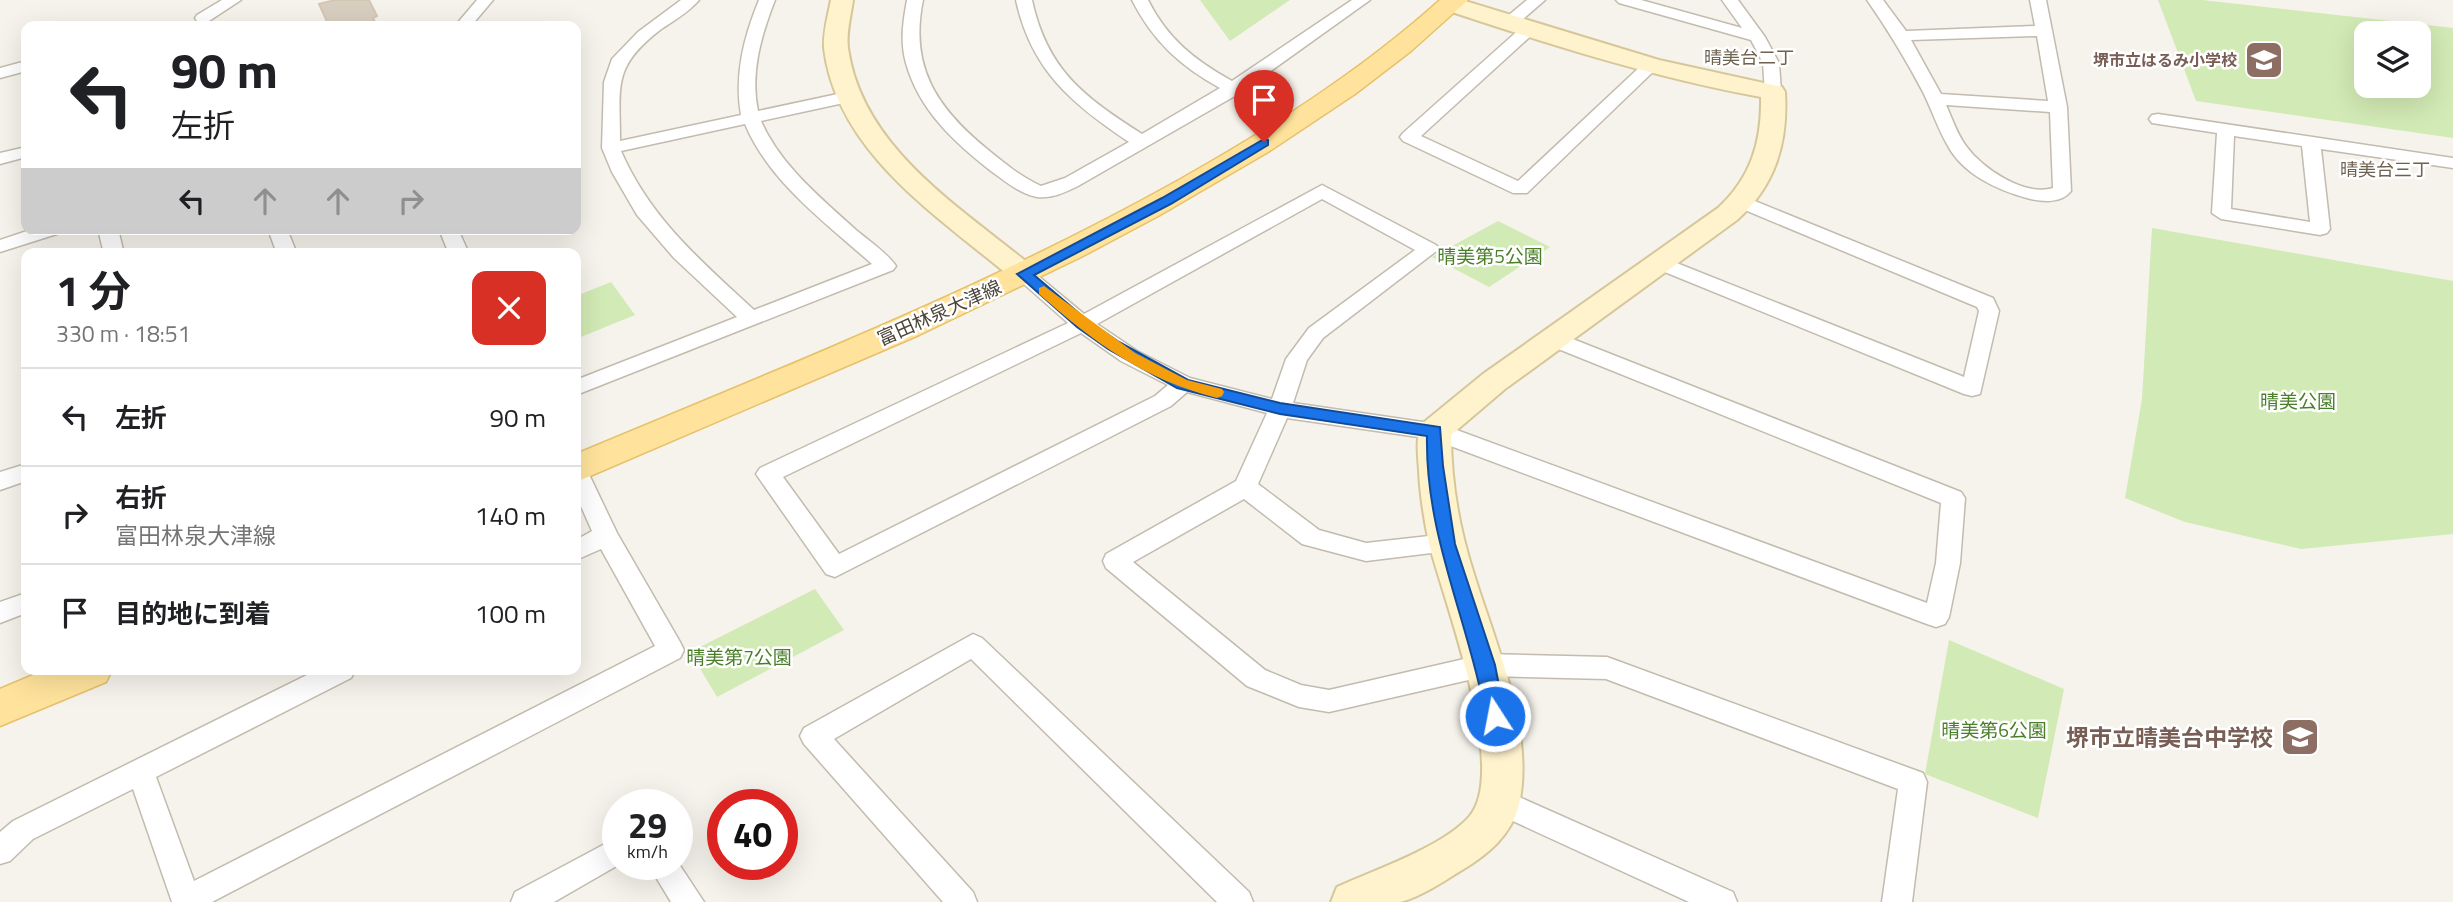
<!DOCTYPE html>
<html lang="ja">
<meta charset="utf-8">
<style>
body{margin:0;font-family:"Titillium Web","Noto Sans JP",sans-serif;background:#f2f2f2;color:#202124;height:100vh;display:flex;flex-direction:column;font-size:26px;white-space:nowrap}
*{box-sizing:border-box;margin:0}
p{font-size:23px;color:#757577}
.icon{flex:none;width:38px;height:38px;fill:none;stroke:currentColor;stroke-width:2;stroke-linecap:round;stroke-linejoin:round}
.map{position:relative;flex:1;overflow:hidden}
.drawer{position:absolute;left:21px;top:248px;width:560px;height:427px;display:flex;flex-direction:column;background:#fff;border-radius:14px;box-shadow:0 7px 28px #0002}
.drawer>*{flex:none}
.guide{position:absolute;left:21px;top:21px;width:560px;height:214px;border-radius:14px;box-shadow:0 7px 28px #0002;background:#fff;color:#202124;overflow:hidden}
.tools{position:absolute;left:2354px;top:21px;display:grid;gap:14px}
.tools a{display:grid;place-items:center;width:77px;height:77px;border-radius:14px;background:#fff;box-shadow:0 7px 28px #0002;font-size:35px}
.speed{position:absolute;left:602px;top:789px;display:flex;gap:14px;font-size:35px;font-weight:700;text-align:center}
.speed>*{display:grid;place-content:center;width:91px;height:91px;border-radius:50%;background:#fff;box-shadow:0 7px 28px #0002;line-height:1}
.speed small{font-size:18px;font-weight:400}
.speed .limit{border:10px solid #d22;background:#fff;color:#111}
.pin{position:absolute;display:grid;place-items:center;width:60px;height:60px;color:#fff;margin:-72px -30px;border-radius:50% 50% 50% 0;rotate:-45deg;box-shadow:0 0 7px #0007}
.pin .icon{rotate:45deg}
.me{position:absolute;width:77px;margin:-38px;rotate:349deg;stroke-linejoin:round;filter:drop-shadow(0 0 5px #0008)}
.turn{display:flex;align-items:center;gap:24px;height:147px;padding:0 35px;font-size:32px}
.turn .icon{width:91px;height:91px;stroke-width:2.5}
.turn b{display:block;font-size:49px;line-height:60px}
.lanes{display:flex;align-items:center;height:66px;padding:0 35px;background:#0003;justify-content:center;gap:35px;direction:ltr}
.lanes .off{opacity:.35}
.round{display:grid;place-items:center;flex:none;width:74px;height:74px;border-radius:14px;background:#f2f2f2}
.headline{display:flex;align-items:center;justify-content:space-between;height:119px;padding:0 35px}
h1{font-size:42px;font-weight:700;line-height:52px}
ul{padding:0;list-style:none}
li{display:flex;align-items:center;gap:21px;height:98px;padding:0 35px;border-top:2px solid #e0e0e0}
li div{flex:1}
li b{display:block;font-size:26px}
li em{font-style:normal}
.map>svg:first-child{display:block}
.green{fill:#d2eab5;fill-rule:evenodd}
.building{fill:#d8cfc1;stroke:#d3c7b4;stroke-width:2}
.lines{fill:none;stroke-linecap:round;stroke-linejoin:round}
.street-casing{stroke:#c2bbae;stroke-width:3}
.secondary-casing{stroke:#d6c79b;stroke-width:4}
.primary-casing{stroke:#e6c16a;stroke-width:3}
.street{fill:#fff;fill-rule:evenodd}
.secondary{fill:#fff3cd;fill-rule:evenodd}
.primary{fill:#ffe39c;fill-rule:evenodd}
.route{fill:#1a73e8;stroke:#114b97;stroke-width:2}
.slow{fill:#f59e0b}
.labels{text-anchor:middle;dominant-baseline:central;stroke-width:5;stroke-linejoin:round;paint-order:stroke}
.far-education-label{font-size:16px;font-weight:bold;fill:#785e54;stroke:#fff;text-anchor:end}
.far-neighbourhood-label{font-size:18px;fill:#6e6250;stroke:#fff}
.park-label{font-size:19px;fill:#4a7f2a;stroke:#fff}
.street-label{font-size:19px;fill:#4b4439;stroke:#fff}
.near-education-label{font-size:23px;font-weight:bold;fill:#785e54;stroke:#fff;text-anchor:end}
</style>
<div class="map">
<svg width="2453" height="902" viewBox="0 0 2453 902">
<rect width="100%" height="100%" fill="#f6f3ec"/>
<g class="green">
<path d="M1200 0H1290L1230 41Z"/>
<path d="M2158 0H2202L2453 28V138L2196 101ZM2418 33V86H2366V33Z"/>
<path d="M1498 221 1550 247 1489 287 1432 257Z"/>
<path d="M2152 228 2453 281V534L2301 549 2185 522 2125 498 2142 399Z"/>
<path d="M611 282 635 315 576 339V296Z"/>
<path d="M815 589 844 630 717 697 690 652Z"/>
<path d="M1949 640 2064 689 2038 818 1925 774Z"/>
</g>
<path class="building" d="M335 0H369L377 16 373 18 377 26H329L319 4Z"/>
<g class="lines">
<defs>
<g id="street">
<path d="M222 0H241L209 21H197L195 18 197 15Z"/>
<path d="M477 0H493L471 26H455Z"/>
<path d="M681 0H699C689 12 673 21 660 30 612 67 620 86 620 141L741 115C734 74 744 37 759 0H775C761 36 750 73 758 111L847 92 856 97 853 101 761 121C780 165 821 198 856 230 869 241 886 252 896 266L893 270 576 395V380L737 317 674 258 637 215 612 172 602 148 604 82 612 59 638 32ZM745 124C769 182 827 224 872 264L754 310C702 262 650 218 621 151Z"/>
<path d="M907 0H923C909 67 937 108 987 149 1004 163 1021 177 1041 186L1065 178 1129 142C1072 104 1031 70 1016 0H1032C1047 70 1084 97 1142 134L1220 88C1180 66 1153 41 1132 0H1148C1167 38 1194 60 1232 81L1352 0H1370L1240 93 1078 186C1066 192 1051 199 1037 197 1020 194 1005 181 991 171 954 142 919 110 906 63 900 42 903 22 907 0Z"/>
<path d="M1527 0H1545L1515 26H1503L1501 23 1503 20Z"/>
<path d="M1616 0H1641L1742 28 1722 0H1738L1765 37 1779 63 1781 92 1773 97 1765 92 1763 63 1751 40 1619 3Z"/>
<path d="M1867 0H1883L1906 31 2035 26 2030 0H2046L2067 107 2071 191C2061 204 2041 202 2027 198 1997 190 1963 174 1948 146 1938 129 1932 110 1923 92 1906 60 1888 30 1867 0ZM2037 36 2048 101 1941 94 1911 40ZM1946 105 2050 112 2053 188C2024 197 1982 168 1966 146 1957 134 1952 118 1946 105Z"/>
<path d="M1528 25 1534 27 1536 30 1534 33 1421 136 1518 181 1644 63H1656L1658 67 1527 193H1513L1403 141 1400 137 1403 133 1522 27Z"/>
<path d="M26 61V71L0 78V68Z"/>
<path d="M2158 114 2453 158V168L2321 149 2330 229 2327 233 2320 235 2221 219 2212 213 2217 133 2152 123 2149 119 2152 115ZM2234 136 2302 146 2310 222 2231 209Z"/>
<path d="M26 147V157L0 164V153Z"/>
<path d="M1322 185 1436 245 1439 249 1323 338 1307 360 1293 403 1443 425 1927 603 1936 563 1941 503 1546 344 1543 339 1546 334H1560L1961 492 1965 498 1960 563 1949 617 1945 624 1936 627 1927 624 1432 439 1287 418 1258 484 1319 530 1366 543 1447 534 1456 536 1459 543 1456 550 1366 561 1302 544 1244 499 1133 562 1265 670 1301 685 1329 690 1486 654 1607 657 1923 773 1927 782 1912 902H1882L1898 789 1606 679 1486 676 1329 712 1299 707 1247 686 1106 568 1103 561 1106 554 1236 481 1267 413 1187 392 1171 406 835 577 826 574 756 474 760 468 1068 323 1017 278 1014 274 1017 270H1031L1084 314ZM1322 199 1415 250 1309 328 1286 359 1272 399 1190 378 1137 351 1097 324ZM1081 333 1121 361 1168 385 1155 396 839 554 783 477Z"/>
<path d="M1740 195 1993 298 1999 311 1980 394 1972 396 1964 394 1655 268 1652 264 1655 260H1669L1964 377 1979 311 1977 307 1733 205 1731 201Z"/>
<path d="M33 229H62L60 233 0 252V240Z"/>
<path d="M98 229H118L124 254H104Z"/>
<path d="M268 229H287L297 254H277Z"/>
<path d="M439 229H458L469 254H449Z"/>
<path d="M576 462 584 464 617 533 680 642 684 650 680 658 212 902H172L133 789 33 839 10 861 0 864V832L13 821 317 670H355L351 678 156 777 194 881 655 646 601 549 576 560V540L592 531 576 495Z"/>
<path d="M26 464V481L0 490V472Z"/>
<path d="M26 593V613L0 623V602Z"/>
<path d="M973 634 982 638 1249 892 1253 902H1217L971 659 834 739 973 892 977 902H943L804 744 800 736 804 728Z"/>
<path d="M1501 789 1733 892 1737 902H1689L1491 811 1487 802 1491 793Z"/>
<path d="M618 837 620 864 554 902H511L515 892Z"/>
<path d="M677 861 704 902H671L648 864H677Z"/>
</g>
<g id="secondary">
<path d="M831 0H853C851 15 846 33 848 48 862 149 962 208 1034 268L1039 274 1034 280 1024 283 1014 280C940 217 837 154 824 48 823 33 828 15 831 0Z"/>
<path d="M1442 0H1462L1659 60 1782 87 1785 92C1788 142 1776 185 1737 220L1505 389 1451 435C1451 481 1459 527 1473 571 1494 640 1535 731 1519 804 1512 835 1487 855 1462 870 1444 881 1421 897 1400 902 1382 902 1351 902 1331 902L1337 887C1375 870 1442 847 1469 817 1510 771 1443 599 1429 543 1424 519 1420 494 1419 470 1418 454 1415 436 1423 423L1483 374 1718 208C1751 178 1762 141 1761 97 1652 77 1548 44 1443 9L1440 4Z"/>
</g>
<g id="primary">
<path d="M1440 0H1468L1411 51 1355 94 1268 152 1160 215 1081 257 919 335 576 482V454C779 369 986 288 1179 180 1271 128 1361 71 1440 0Z"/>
<path d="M45 670H112L106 682 0 726V689Z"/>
</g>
</defs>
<use href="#street" class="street-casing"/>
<use href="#secondary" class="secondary-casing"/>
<use href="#primary" class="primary-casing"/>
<use href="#street" class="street"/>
<use href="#secondary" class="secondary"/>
<use href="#primary" class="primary"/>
</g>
<path class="route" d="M1264 139 1268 140V145L1171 204 1034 275 1087 320 1119 342 1188 380 1280 403 1440 427 1443 466 1455 544 1495 665 1505 716 1502 721 1495 724 1489 721 1486 716C1468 619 1425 535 1427 436L1280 414 1177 388 1108 349 1077 327 1017 274 1162 198Z"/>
<path class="slow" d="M1044 286 1135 353 1187 380 1222 389 1224 392 1222 396 1217 398C1143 379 1095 343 1039 294V288Z"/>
<defs>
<symbol id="school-square" viewBox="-11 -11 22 22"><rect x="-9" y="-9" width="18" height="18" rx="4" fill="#8d6e63" stroke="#fff"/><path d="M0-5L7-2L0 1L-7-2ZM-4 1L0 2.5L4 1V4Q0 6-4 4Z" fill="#fff"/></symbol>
</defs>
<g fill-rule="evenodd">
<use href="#school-square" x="2242" y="38" width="44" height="44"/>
<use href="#school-square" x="2278" y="715" width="44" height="44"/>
</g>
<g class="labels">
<g class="far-education-label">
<text x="2237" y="60">堺市立はるみ小学校</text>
</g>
<g class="far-neighbourhood-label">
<text x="1749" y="57">晴美台二丁</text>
<text x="2385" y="169">晴美台三丁</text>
</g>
<g class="park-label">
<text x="1490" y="255">晴美第5公園</text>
<text x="2298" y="400">晴美公園</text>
<text x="739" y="656">晴美第7公園</text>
<text x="1994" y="729">晴美第6公園</text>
</g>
<g class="street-label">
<text transform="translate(939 312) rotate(-24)">富田林泉大津線</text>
</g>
<g class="near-education-label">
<text x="2273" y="737">堺市立晴美台中学校</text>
</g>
</g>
</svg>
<div class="tools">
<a><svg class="icon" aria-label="layers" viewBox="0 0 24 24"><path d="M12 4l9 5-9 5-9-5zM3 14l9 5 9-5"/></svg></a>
</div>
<div class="speed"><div>29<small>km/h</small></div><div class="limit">40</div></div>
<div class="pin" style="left:1264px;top:142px;background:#d93025"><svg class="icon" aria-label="arrive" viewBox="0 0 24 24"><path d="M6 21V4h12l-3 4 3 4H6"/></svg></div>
<svg class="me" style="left:1495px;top:716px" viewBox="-20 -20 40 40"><circle r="17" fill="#1a73e8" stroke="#fff" stroke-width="3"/><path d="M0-11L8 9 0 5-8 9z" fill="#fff"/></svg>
<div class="guide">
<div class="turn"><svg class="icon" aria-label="left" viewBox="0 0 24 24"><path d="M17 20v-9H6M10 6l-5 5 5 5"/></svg><div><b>90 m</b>左折</div></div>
<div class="lanes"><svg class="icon" aria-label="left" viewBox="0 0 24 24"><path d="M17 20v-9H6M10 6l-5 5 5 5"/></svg><svg class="icon off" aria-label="ahead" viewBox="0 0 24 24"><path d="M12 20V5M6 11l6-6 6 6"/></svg><svg class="icon off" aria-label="ahead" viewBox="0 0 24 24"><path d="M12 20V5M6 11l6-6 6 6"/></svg><svg class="icon off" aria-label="right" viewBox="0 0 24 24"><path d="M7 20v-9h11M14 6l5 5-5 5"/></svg></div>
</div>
<section class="drawer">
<div class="headline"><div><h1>1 分</h1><p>330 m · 18:51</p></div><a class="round" style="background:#d93025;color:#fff"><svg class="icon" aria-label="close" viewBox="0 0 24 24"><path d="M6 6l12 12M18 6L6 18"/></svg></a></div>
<ul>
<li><svg class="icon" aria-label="left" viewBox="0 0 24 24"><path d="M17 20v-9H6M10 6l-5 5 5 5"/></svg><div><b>左折</b></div><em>90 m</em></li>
<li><svg class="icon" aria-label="right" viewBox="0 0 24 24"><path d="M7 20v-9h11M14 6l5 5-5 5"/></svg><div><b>右折</b><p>富田林泉大津線</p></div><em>140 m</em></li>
<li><svg class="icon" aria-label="arrive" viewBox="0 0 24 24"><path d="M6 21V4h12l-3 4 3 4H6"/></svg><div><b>目的地に到着</b></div><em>100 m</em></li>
</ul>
</section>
</div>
